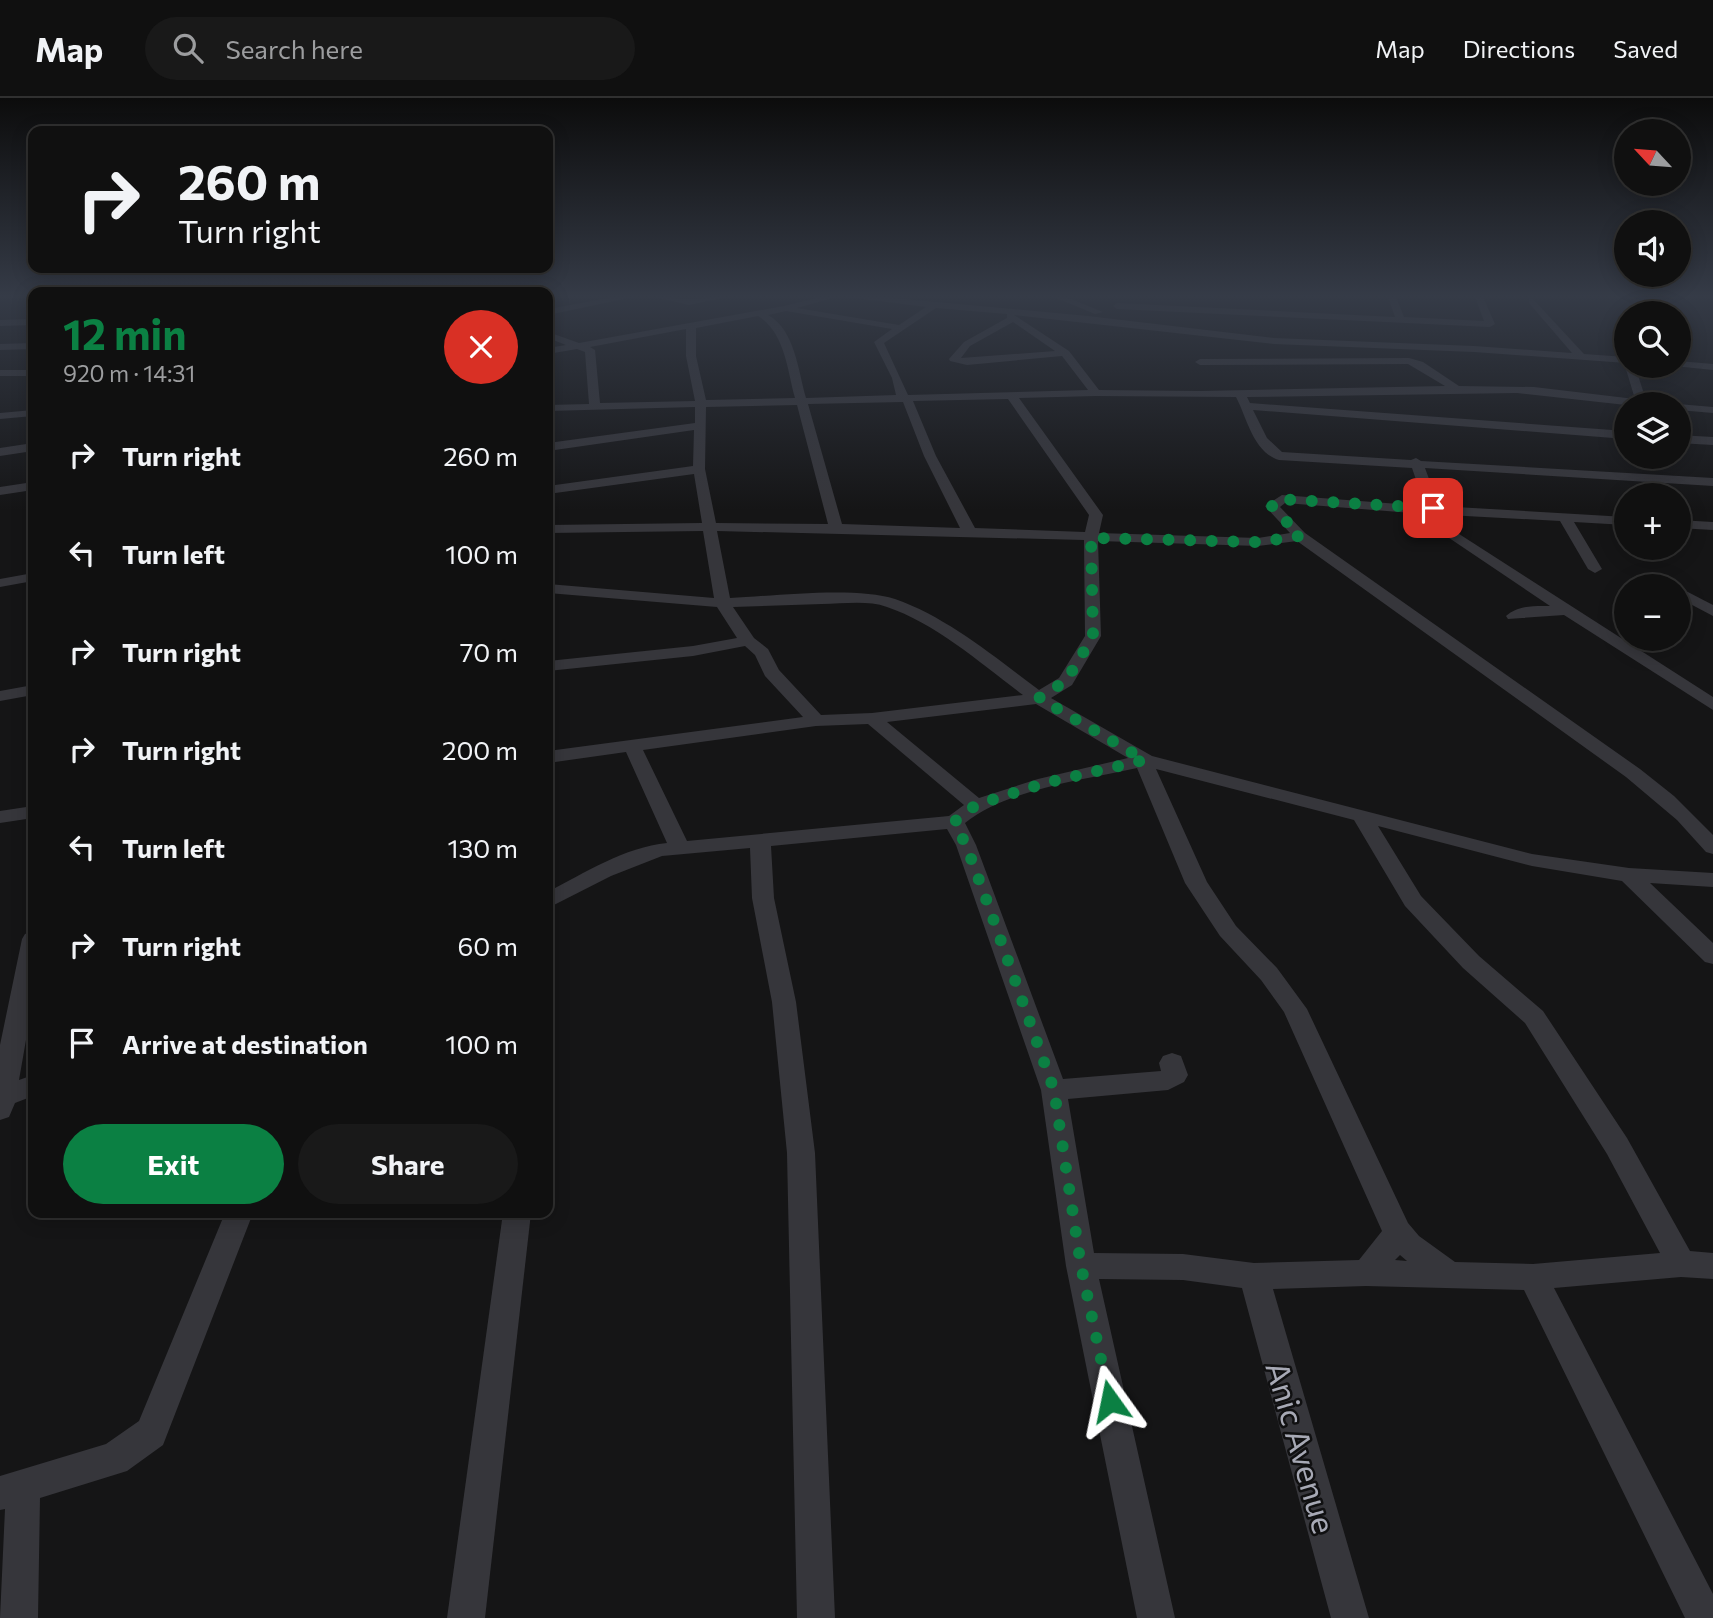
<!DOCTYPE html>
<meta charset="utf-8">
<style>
body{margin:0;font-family:Commissioner,sans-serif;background:#191919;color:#f1f3f6;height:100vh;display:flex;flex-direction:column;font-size:26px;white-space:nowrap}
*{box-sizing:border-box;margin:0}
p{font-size:23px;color:#9c9d9f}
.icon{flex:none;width:38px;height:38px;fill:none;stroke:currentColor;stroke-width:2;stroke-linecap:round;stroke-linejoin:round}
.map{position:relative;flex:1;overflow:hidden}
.details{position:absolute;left:28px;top:189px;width:525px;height:931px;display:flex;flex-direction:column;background:#101010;border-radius:14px;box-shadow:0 4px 18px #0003,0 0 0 2px #303030}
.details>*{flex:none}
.hud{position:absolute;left:28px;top:28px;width:525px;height:147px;border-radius:14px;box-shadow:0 4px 18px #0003,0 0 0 2px #303030;background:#101010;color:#f1f3f6;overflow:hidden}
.needle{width:46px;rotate:296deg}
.buttons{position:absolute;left:1614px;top:21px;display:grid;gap:14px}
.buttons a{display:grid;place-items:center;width:77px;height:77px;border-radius:50%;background:#101010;box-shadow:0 4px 18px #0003,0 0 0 2px #303030;font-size:35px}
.pin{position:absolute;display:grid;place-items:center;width:60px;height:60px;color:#fff;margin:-30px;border-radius:14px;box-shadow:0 4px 10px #0006}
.me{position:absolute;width:77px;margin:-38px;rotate:348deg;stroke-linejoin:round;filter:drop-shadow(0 0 5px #0008)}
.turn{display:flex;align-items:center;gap:24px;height:147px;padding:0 35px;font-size:32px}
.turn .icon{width:91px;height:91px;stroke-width:2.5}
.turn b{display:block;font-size:49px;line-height:60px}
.round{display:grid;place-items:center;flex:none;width:74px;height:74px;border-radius:37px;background:#191919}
.headline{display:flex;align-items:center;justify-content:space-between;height:119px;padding:0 35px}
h1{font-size:42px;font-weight:700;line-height:52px;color:#0b8043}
.cta{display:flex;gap:14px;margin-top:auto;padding:14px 35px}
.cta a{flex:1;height:80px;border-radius:42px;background:#0b8043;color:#fff;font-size:28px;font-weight:700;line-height:80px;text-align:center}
.cta a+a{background:#191919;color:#f1f3f6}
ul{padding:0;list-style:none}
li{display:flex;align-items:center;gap:21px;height:98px;padding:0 35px}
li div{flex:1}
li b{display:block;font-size:26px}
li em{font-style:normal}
header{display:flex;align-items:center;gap:42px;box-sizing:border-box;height:98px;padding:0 35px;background:#101010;border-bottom:2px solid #303030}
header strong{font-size:33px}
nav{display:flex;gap:38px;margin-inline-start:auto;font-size:24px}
.search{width:490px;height:63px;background:#191919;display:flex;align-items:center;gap:18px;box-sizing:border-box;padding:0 24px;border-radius:38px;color:#9c9d9f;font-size:26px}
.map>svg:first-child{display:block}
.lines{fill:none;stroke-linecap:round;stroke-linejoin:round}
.minor{fill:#36363b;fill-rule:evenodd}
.route{stroke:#0b8043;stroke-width:12;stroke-dasharray:0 21.6}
.labels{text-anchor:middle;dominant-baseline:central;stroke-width:5;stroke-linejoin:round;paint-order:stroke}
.near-street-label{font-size:32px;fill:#a7a9b5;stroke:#101011}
</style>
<header>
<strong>Map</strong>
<div class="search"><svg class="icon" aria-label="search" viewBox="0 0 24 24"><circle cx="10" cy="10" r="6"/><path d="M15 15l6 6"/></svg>Search here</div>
<nav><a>Map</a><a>Directions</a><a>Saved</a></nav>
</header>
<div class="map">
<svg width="1713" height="1520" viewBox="0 0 1713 1520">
<rect width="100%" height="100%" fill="#151516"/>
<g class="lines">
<g class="minor">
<path d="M614 199H633L548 217V211Z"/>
<path d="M654 199 689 201 727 199 689 207Z"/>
<path d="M821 199H836L797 210 899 227 926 209 848 199H882L1088 218 1274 240 1474 248 1572 255 1529 205V201L1532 200 1584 256 1626 259V265L1474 254 1274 246 1014 217 1069 253 1099 292 1201 293 1445 288 1408 266 1200 267 1195 264 1200 261 1409 260 1423 264 1459 288 1534 289 1635 301 1625 268H1635L1646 302 1655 306 1626 307 1517 295 1247 299 1250 305 1626 333V341L1253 312 1267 340 1282 354 1411 362 1416 360 1421 363 1713 380V388L1425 370 1439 408 1626 419V427L1574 424 1602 471 1595 475 1588 471 1560 423 1428 416 1713 599V612L1564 517 1508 521 1506 518C1518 507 1534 508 1550 508L1412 415 1285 405 1280 409 1305 435 1640 671 1674 698 1713 737V756L1706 754 1677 722 1626 679 1297 443 1258 448 1098 443 1101 538 1072 587 1051 600 1152 658 1532 756 1629 770 1713 775V789L1650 785 1713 845V866L1705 864 1622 783 1532 768 1378 728 1421 798 1479 858 1543 913 1627 1040 1690 1153 1713 1155V1181L1681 1179 1554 1190 1713 1496V1520H1685L1524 1192 1366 1188 1273 1191 1369 1520H1331L1242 1190 1183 1182 1099 1181 1175 1520H1137L1066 1168 1041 992 956 747 947 731 771 748 774 800 796 904 815 1055 835 1520H797L787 1055 772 904 752 800 750 750 662 758 611 778 548 810V794C584 775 625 749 667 745L626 654 548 665V653L803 619 765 578 755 557 745 548 693 558 548 573V563L693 548 737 540 717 509 548 495V486L714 500 703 433 548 435V427L702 425 694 376 548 396V388L693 368 694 332 548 353V345L695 325V309L548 313V307L589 306 585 254 577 251 548 256V250L566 247 548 240V234L579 245 784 208ZM936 210 1007 216V220L964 244 949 261 950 263 967 267 1062 258 1088 292 908 297 884 245ZM786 213 892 231 874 244 892 280 896 297 806 300C798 272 795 232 768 217ZM758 218C785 235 787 271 795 300L706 302 696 258V230ZM1013 224 1055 253 961 260 970 248ZM686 231V258L695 303 600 305 595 252 590 249ZM1096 298 1236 299C1247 320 1253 354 1279 362L1412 370 1425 408 1282 397 1265 408 1290 435 1258 440 1099 435 1103 417 1019 300ZM1008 301 1089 417 1085 434 975 430 936 358 913 303ZM903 304 924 358 960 430 842 426 808 306ZM797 307 828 426 716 425 705 371 706 309ZM717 433 1084 442 1085 538 1059 580 1039 592C996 560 947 519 895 501 855 488 774 498 730 500ZM822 506C843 506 867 502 887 509 935 525 983 567 1023 597L872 615 821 617 779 572 768 551 754 540 733 509ZM1036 606 1128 660 1038 681 979 700 887 624ZM868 626 964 707 949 718 687 743 643 652 816 628ZM1137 670 1185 785 1220 838 1261 882 1284 914 1382 1133 1359 1162 1254 1165 1183 1156 1094 1155 1068 1001 1168 992 1184 984 1188 977 1181 958 1172 955 1163 958 1159 965 1161 973 1063 981 976 747 965 725C1008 691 1083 682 1137 670ZM1156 671 1354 722 1405 808 1463 870 1525 925 1607 1056 1660 1155 1533 1166 1455 1164 1419 1138 1408 1125 1307 911 1277 870 1236 828 1207 784ZM1400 1157 1407 1163 1395 1162Z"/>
<path d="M1054 199H1066L1103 214 1095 216Z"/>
<path d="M1388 199H1396L1404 219 1484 223 1475 199H1483L1495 226 1490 229 1117 211 1113 208 1117 205 1395 219Z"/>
<path d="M33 221V227L0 228V222Z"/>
<path d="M33 245V251L0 252V246Z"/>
<path d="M1678 263 1713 266V272L1674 268H1678Z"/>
<rect x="0" y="272" width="33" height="6"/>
<path d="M1676 306H1678L1713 309V315L1678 312V306Z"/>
<path d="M33 312V318L0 321V315Z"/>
<path d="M1678 337 1713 339V347L1678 345Z"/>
<path d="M33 345V353L0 358V350Z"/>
<path d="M33 384V392L0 397V389Z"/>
<path d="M1678 422 1713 424V432L1678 430Z"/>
<path d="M33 475V483L0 489V481Z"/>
<path d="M1684 492 1713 507V518L1679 500V494Z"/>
<path d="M33 587V597L0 603V593Z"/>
<path d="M33 708V720L0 725V713Z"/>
<path d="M33 833V902L19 982 33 977V998L15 1005 9 1019 0 1022V947L22 841 25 836Z"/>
<path d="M225 1115H253L163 1347 127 1373 40 1400 38 1520H0L5 1411 0 1412V1378L106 1346 139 1323Z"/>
<path d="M503 1115H531L485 1520H447Z"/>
</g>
</g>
<linearGradient id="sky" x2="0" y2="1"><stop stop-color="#0c0c0c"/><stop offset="0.48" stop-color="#353b47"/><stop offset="1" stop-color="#353b47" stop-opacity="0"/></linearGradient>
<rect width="1713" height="412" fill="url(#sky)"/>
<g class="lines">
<path class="route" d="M1110 1303 1081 1168 1054 992 985 798 966 747 954 724 976 707 1045 685 1145 662 1039 600 1066 583 1093 538 1091 440 1258 444 1300 438 1272 408 1278 401 1433 410"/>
</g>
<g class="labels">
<g class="near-street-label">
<text transform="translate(1302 1349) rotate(74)">Anic Avenue</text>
</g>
</g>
</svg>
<div class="buttons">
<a><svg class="needle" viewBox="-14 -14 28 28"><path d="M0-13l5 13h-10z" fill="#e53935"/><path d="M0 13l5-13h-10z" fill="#9c9d9f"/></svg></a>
<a><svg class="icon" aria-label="sound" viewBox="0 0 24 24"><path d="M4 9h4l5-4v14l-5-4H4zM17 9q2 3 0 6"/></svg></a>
<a><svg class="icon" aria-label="search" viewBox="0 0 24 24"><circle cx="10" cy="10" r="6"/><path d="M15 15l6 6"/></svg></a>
<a><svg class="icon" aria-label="layers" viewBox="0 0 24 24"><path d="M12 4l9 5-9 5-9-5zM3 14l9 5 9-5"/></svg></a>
<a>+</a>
<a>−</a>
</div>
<div class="pin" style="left:1433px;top:410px;background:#d93025"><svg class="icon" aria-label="arrive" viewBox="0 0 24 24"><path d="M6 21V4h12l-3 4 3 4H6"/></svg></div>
<svg class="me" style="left:1110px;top:1303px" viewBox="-20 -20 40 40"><path d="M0-17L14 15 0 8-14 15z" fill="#0b8043" stroke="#fff" stroke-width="4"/></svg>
<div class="hud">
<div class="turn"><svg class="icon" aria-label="right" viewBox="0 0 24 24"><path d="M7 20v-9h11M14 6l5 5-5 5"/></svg><div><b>260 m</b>Turn right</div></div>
</div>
<section class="details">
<div class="headline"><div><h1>12 min</h1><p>920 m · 14:31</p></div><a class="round" style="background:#d93025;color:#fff"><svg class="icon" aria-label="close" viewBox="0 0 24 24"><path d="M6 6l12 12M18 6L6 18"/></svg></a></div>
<ul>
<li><svg class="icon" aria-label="right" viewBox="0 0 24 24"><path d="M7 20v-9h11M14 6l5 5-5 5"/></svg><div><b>Turn right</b></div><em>260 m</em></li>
<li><svg class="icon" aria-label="left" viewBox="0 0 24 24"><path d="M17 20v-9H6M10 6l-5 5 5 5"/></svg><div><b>Turn left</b></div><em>100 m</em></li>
<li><svg class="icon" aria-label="right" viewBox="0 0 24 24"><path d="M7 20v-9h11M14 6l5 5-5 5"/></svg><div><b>Turn right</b></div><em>70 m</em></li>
<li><svg class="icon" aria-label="right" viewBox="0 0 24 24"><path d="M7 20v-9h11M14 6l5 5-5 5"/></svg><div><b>Turn right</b></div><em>200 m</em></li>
<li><svg class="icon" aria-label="left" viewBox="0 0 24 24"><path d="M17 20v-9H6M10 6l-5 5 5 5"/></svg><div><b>Turn left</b></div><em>130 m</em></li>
<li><svg class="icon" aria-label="right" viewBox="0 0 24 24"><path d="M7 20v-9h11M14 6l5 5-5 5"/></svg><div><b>Turn right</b></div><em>60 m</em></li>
<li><svg class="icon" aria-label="arrive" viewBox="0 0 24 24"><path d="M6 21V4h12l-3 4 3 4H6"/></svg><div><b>Arrive at destination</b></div><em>100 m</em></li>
</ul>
<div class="cta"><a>Exit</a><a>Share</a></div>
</section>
</div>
